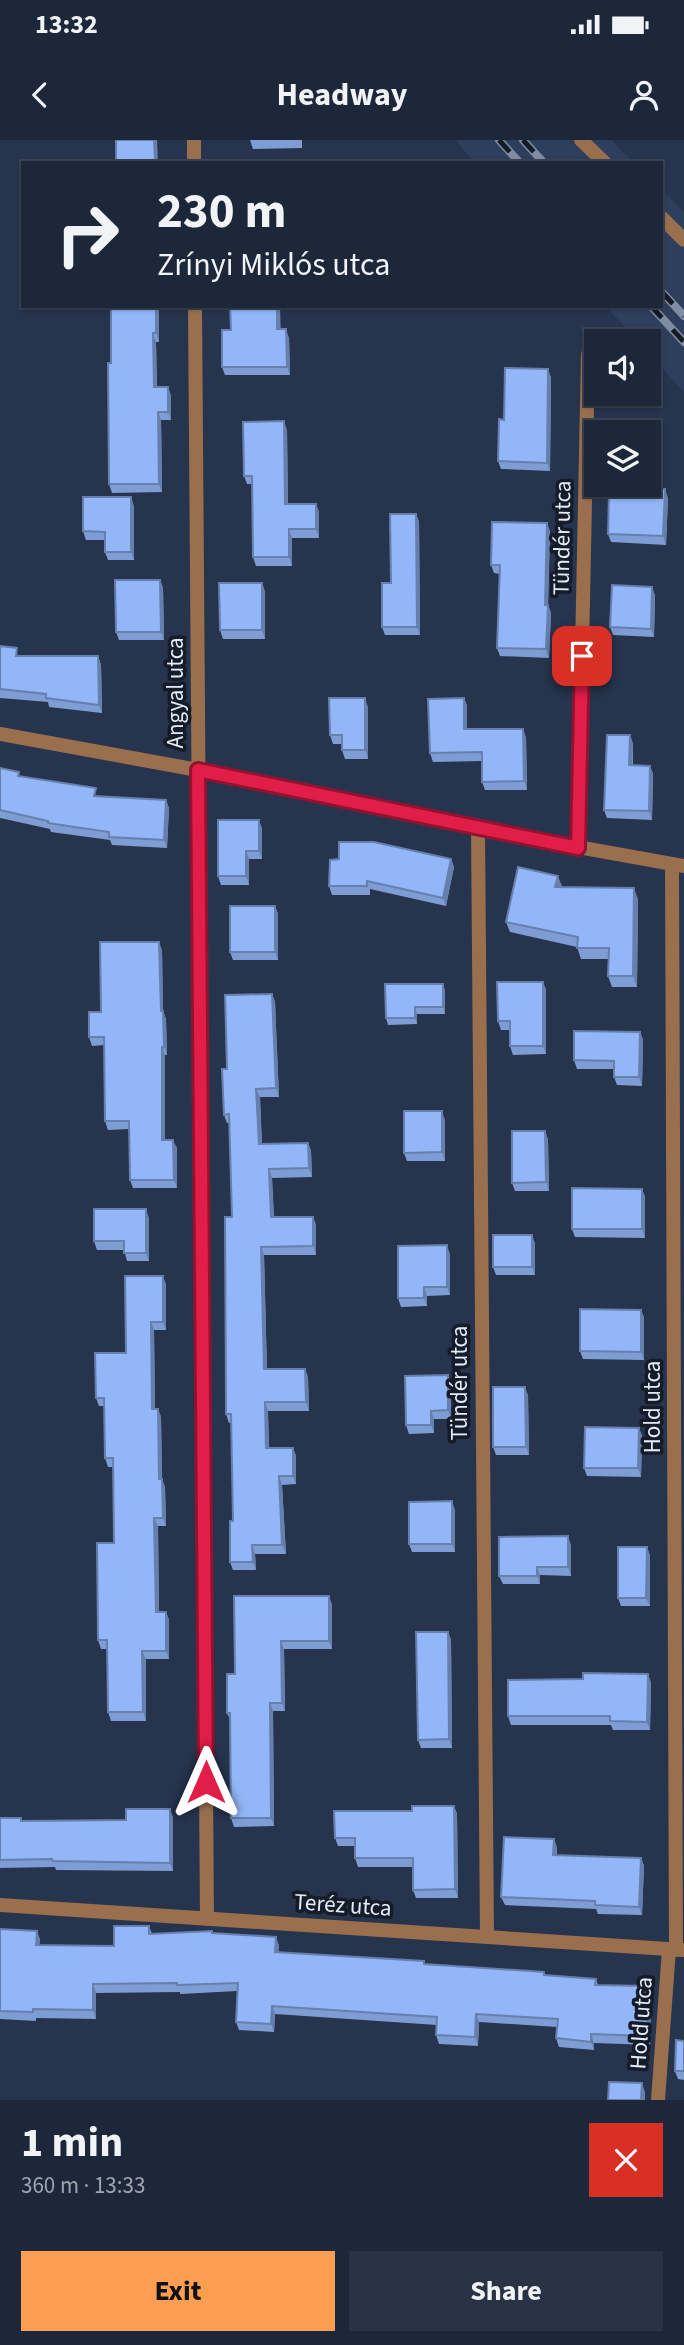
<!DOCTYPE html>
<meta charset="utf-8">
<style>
body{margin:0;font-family:"Source Sans 3",sans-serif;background:#293345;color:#f1f3f6;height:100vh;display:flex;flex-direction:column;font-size:26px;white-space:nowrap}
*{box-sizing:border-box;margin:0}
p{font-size:23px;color:#a0a5af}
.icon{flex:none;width:38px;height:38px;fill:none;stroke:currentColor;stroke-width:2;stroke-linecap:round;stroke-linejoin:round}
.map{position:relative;height:1960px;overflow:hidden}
.sheet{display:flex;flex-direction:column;background:#1c273a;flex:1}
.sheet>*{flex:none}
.top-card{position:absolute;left:21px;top:21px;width:642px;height:147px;border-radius:0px;box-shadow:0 2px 5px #0004,0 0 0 2px #3a4454;background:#1c273a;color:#f1f3f6;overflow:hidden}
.buttons{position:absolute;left:584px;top:189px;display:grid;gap:14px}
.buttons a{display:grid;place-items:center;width:77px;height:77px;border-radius:0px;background:#1c273a;box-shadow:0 2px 5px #0004,0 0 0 2px #3a4454;font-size:35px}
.pin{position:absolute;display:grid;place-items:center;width:60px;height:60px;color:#fff;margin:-30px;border-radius:14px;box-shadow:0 4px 10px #0006}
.me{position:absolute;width:77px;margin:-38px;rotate:0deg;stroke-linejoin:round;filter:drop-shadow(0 0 5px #0008)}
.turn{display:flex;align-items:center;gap:24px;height:147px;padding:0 21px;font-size:32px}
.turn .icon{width:91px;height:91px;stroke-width:2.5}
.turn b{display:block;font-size:49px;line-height:60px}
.round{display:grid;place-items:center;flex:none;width:74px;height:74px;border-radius:0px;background:#293345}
.head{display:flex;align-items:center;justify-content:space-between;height:119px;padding:0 21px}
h1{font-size:42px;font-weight:700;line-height:52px}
.cta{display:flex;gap:14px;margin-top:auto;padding:14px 21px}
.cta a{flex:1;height:80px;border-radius:0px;background:#fb9e51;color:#111;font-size:28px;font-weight:700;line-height:80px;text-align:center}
.cta a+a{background:#293345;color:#f1f3f6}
.status{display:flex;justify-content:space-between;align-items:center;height:49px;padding:0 35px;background:#1c273a;direction:ltr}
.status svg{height:19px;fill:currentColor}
header{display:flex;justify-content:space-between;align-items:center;height:91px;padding:0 21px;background:#1c273a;font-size:32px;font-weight:700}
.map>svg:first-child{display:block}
.built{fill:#2e3f5d}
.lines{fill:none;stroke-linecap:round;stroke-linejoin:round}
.minor{stroke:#9a6f4e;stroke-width:14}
.rail-casing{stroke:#808ca1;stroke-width:8}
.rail{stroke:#151b27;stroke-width:5;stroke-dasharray:16;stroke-linecap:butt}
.wall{fill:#7e9dd4}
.shaded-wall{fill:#667fad}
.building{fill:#92b6f7;stroke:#667fad;stroke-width:2}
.route-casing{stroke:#92132f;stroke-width:18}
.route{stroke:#e11d48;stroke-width:12}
.labels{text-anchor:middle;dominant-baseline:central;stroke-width:7;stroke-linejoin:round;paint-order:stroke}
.street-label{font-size:23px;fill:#e1ebfb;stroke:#151b27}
</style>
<div class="status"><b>13:32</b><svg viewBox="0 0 49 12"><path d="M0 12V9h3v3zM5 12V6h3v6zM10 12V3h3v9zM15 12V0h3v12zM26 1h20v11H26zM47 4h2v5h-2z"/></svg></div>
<header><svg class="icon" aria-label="back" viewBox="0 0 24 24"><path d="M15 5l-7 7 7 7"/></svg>Headway<svg class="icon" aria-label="person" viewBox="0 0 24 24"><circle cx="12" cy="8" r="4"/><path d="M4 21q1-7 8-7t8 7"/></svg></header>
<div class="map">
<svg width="684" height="1960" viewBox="0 0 684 1960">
<rect width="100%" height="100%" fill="#26344d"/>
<g class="built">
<path d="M455 0H611L634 23H475Z"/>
<path d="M662 50 684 72V252L649 214V201H638L605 166H662Z"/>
</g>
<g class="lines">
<g class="minor">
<path d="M194 0V23"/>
<path d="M581 0 605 23"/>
<path d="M662 78 684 100"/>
<path d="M195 166 207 1779"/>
<path d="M0 594 198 630 478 689 684 726"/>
<path d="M478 689 487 1797"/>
<path d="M578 708 588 214"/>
<path d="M672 724 676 1810"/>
<path d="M0 1765 683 1810"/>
<path d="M658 1960 669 1809"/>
</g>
<defs>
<g id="rail">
<path d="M499 0 520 23"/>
<path d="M523 0 544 23"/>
<path d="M662 152 684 176"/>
<path d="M651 166 684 202"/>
</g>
</defs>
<use href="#rail" class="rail-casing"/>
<use href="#rail" class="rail"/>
</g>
<g class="wall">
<path d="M250 0H302V8L253 9Z"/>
<path d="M111 166H159V202H156L157 247H168L171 256V280H161L162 352 112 353 109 344 111 223Z"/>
<path d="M280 189 289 198 290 235H225L222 227Z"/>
<path d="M548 229 551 238 550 331 501 329 498 321 504 280Z"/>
<path d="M287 290 288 364H316L319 372V398H292V426H256L253 417 252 344H247L244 336Z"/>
<path d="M623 354 668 358 666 405 611 402 608 394Z"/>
<path d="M134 366V420H108L105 412V400H86L83 391Z"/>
<path d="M416 374 419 382 420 495H385L382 487 391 443Z"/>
<path d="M547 383 550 392 548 465 551 473 549 518 500 516 497 508 500 434 494 433 491 425Z"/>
<path d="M160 440 163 448 164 500H119L116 492Z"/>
<path d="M262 443 265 452V499H223L220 490Z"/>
<path d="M655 455 654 497 613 495 610 487Z"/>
<path d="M0 506 20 516H98L101 525 102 573 49 567 48 562 0 558Z"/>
<path d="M464 558 467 566V589L526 597 527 650H485L482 642V621L433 622 430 613Z"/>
<path d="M368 567V619H345L342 610V604H333L330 595Z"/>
<path d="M630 595 633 604V625L650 626 653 634 652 680 607 678 604 670Z"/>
<path d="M0 628 20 636 99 656 166 660 169 668 167 708 112 705 110 700 51 692 50 689 0 678Z"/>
<path d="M262 688V719H249V745H221L218 736Z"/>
<path d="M339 719H451L454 727 446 766 370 749V755H332L329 746Z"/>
<path d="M562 746 561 747 638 759 637 847H612L608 836V819H581L577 807 510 792 506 782Z"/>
<path d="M275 766 278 774V820H233L230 812Z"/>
<path d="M162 810 163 871 166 879 167 915H165V1000L177 1008V1048H133L130 1040 129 989 108 990 105 981 104 905 92 906 89 897Z"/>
<path d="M543 842 546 850V914L513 915 510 906V890H501L498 881Z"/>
<path d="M443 844 445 851V874H417V884L388 885 386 878Z"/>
<path d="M272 854 275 862 279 957H260L262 1004 308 1003 311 1011 312 1037 272 1038 274 1077H313L316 1085V1115H264L267 1229H305L308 1237 309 1271H268L269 1308H293L296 1316V1344L282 1345 286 1414H255L256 1430H233L230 1422 233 1381 231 1283H229L226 1274 232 1077 229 983H227L224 975 227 929Z"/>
<path d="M640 892 643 900 642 946 617 945 614 937V929H577L574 920Z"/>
<path d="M445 980V1021H407L404 1013Z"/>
<path d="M545 991 548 1000 549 1051H515L512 1043Z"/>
<path d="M642 1049 645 1057V1098L575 1097 572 1089Z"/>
<path d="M149 1078V1121H127L124 1110H97L94 1101Z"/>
<path d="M535 1103V1135H496L493 1127Z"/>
<path d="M450 1114V1155L427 1156V1166L401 1167 398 1158Z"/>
<path d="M166 1144V1190H154L155 1269H158L161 1277 162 1339 165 1347 166 1386H158L159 1472H166L169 1480V1519H146V1581H111L108 1572 107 1509H101L98 1500 114 1403 113 1327H108L105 1318 104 1266H99L96 1258 126 1213Z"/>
<path d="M641 1170 644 1178V1220L583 1219 580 1211Z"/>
<path d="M451 1244V1279H434V1293L409 1294 406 1285Z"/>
<path d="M528 1255 529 1315H496L493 1307Z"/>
<path d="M639 1288 642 1296 641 1337 587 1336 584 1328Z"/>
<path d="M455 1370V1412H412L409 1404Z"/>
<path d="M571 1405V1436L540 1435V1444H503L499 1436Z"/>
<path d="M647 1407 650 1416V1466H621L618 1458Z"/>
<path d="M332 1464V1509H284L285 1571H273L274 1686 234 1687 231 1678V1582L227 1573 235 1534Z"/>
<path d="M448 1492 451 1500 452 1608H421L418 1600Z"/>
<path d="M651 1542 650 1590H613L611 1585H511L508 1576Z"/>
<path d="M454 1666 457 1674 458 1758H416L413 1750V1727H358L355 1718V1706H338L335 1698 412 1671Z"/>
<path d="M173 1677V1731L56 1730 55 1727 0 1728V1678L22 1681 126 1680Z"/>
<path d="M557 1707V1715L641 1718 644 1726 642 1775 598 1774 596 1769 505 1765 501 1757Z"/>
<path d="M149 1786 152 1794 212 1793 276 1797 279 1806 278 1812 596 1839 598 1845 648 1846 651 1855 650 1905 594 1903V1910L559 1907 556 1898 557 1887 479 1882 478 1906 439 1904 436 1895 437 1885 275 1874 274 1892 239 1890 236 1882 237 1851 180 1854V1852L96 1853V1879L36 1878V1881L0 1879V1789L40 1799 39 1805 114 1806Z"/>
<path d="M684 1901V1940L678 1939 675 1931Z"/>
</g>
<g class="shaded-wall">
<path d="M154 0H157L158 23H156L155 20Z"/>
<path d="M156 166H159V202L156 193Z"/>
<path d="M277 166H280L281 198 277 189Z"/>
<path d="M286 189 289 198 290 235 287 227Z"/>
<path d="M153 193 156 202 157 256 154 247Z"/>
<path d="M548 229 551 238 550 331 547 323Z"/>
<path d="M168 247 171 256V280L168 272Z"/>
<path d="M158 272 161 280 162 352 159 344Z"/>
<path d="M284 281 287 290 288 372 285 364Z"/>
<path d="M665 349 668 358 666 405 663 396Z"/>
<path d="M131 357 134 366V420L131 412Z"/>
<path d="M316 364 319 372V398L316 389Z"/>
<path d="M416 374 419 382 420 495 417 487Z"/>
<path d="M547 383 550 392 548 465 551 473 549 518 546 509 545 465Z"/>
<path d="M289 389 292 398V426L289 417Z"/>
<path d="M160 440 163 448 164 500 161 492Z"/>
<path d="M262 443 265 452V499L262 490Z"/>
<path d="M652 447 655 455 654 497 651 489Z"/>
<path d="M98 516 101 525 102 573 99 565Z"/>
<path d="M365 558 368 567V619L365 610Z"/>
<path d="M464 558 467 566V598L464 589Z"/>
<path d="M523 589 526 597 527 650 524 641Z"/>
<path d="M630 595 633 604 632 633 629 625Z"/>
<path d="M650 626 653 634 652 680 649 671Z"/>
<path d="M166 660 169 668 167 708 164 700Z"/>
<path d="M259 680 262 688V719L259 711Z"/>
<path d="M246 711 249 719V745L246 736Z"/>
<path d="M451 719 454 727 446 766 443 758Z"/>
<path d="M558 736 562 746 559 758 555 747Z"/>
<path d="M634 748 638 759 637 847 633 836Z"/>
<path d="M275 766 278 774V820L275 812Z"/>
<path d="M159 802 162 810 163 871 166 879 167 915 164 907 161 871Z"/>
<path d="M543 842 546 850V914L543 906Z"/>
<path d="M443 844 445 851V874L443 867Z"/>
<path d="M272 854 275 862 279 957 276 948Z"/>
<path d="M415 867 417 874V884L415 878Z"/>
<path d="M640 892 643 900 642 946 639 937Z"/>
<path d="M162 907 165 915V1009L162 1000Z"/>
<path d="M256 949 260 957 262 1012 259 1004Z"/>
<path d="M442 971 445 980V1021L442 1012Z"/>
<path d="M545 991 548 1000 549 1051 546 1042Z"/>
<path d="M173 1000 177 1008V1048L174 1040Z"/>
<path d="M308 1003 311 1011 312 1037 309 1028Z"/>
<path d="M269 1029 272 1038 274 1085 271 1077Z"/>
<path d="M642 1049 645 1057V1098L642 1089Z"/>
<path d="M146 1069 149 1078V1121L146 1113Z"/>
<path d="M313 1077 316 1085V1115L313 1106Z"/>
<path d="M532 1095 535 1103V1135L532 1127Z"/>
<path d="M447 1105 450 1114V1155L447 1147Z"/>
<path d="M261 1107 264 1115 267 1237 264 1229Z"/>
<path d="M163 1136 166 1144V1190L163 1182Z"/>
<path d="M424 1147 427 1156V1166L424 1158Z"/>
<path d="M641 1170 644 1178V1220L641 1212Z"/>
<path d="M151 1182 154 1190 155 1277 152 1269Z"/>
<path d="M305 1229 308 1237 309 1271 306 1262Z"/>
<path d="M448 1235 451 1244V1279L448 1270Z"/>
<path d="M525 1247 528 1255 529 1315 526 1307Z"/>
<path d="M265 1262 268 1271 269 1316 266 1308Z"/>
<path d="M158 1269 161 1277 162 1347 159 1339Z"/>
<path d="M431 1271 434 1279V1293L431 1285Z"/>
<path d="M639 1288 642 1296 641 1337 638 1328Z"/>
<path d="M293 1308 296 1316V1344L293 1336Z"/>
<path d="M279 1336 282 1345 286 1414 282 1405Z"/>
<path d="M162 1339 165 1347 166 1386 163 1378Z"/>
<path d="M452 1361 455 1370V1412L452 1404Z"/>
<path d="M154 1378 158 1386 159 1481 156 1472Z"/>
<path d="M568 1396 571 1405V1436L568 1427Z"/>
<path d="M252 1405 255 1414 256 1430 253 1422Z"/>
<path d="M647 1407 650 1416V1466L646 1458Z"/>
<path d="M537 1427 540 1435V1444L537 1436Z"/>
<path d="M329 1456 332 1464V1509L329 1501Z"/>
<path d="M166 1472 169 1480V1519L166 1511Z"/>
<path d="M448 1492 451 1500 452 1608 449 1599Z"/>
<path d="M281 1501 284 1509 285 1571 282 1563Z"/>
<path d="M142 1511 146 1519V1581L143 1572Z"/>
<path d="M648 1534 651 1542 650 1590 647 1582Z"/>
<path d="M270 1563 273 1571 274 1686 271 1678Z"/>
<path d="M454 1666 457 1674 458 1758 455 1749Z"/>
<path d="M170 1669 173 1677V1731L170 1723Z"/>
<path d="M554 1699 557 1707 556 1723 553 1715Z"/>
<path d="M641 1718 644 1726 642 1775 639 1767Z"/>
<path d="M37 1791 40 1799 39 1814 36 1805Z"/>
<path d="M276 1797 279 1806 278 1820 275 1812Z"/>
<path d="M93 1844 96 1853V1879L93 1870Z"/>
<path d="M648 1846 651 1855 650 1905 647 1896Z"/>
<path d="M272 1866 275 1874 274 1892 271 1884Z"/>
<path d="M476 1874 479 1882 478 1906 475 1897Z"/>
<path d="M591 1894 594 1903V1910L591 1902Z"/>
<path d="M642 1943 645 1952V1960H641Z"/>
</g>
<g class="building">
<path d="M116 0H154L155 20H157V23H116Z"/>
<path d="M111 166H156V193H153L154 247H168V272H158L159 344H109L108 223H111Z"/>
<path d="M230 166H277V189H286L287 227H222V190H231Z"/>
<path d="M505 228 548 229 547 323 498 321 499 279 504 280Z"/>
<path d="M284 281 285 364H316V389H289V417H253L252 336H244L243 282Z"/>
<path d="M623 347 665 349 663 396 608 394 609 353 623 354Z"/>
<path d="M83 357H131V412H105V392L83 391Z"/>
<path d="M390 374H416L417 487H382V443H391Z"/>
<path d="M492 382 547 383 545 465H548L546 509 497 508 500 425H491Z"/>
<path d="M115 440H160L161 492H116Z"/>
<path d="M219 443H262V490H220Z"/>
<path d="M612 445 652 447 651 489 610 487Z"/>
<path d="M0 506 17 508 16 516H98L99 565 46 558V554L0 549Z"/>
<path d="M329 558H365V610H342V595H330Z"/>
<path d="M464 558V589H523L524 641 482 642V612L430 613 428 559Z"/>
<path d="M607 595H630L629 625 650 626 649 671 604 670Z"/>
<path d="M0 628 19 632 18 636 96 648 94 656 166 660 164 700 109 697V692L48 683V681L0 670Z"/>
<path d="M218 680H259V711H246V736H218Z"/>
<path d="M339 702H374L451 719 443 758 367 741V746H329L330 720 339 719Z"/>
<path d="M518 727 558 736 555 747 634 748 633 836H608L609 808H577L578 797 506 782Z"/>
<rect x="230" y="766" width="45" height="46"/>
<path d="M100 802H159L161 871H163L164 907H162V1000H173L174 1040H130L129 981H105L104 897H89V872H101Z"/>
<path d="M497 842H543V906H510V881H498Z"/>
<path d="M385 844H443V867H415V878H386Z"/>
<path d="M272 854 276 948 256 949 259 1004 308 1003 309 1028 269 1029 271 1077H313V1106L261 1107 264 1229H305L306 1262H265L266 1308H293V1336H279L282 1405H252L253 1422H230V1381H233L231 1274H226L225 1077H232L229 974 224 975 222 929H227L225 855Z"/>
<path d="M574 891 640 892 639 937H614V921L574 920Z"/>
<path d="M404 971H442V1012L404 1013Z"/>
<path d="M512 991H545L546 1042 512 1043Z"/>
<path d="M572 1048 642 1049V1089H572Z"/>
<path d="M94 1069H146V1113H124V1101H94Z"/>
<rect x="493" y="1095" width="39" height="32"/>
<path d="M447 1105V1147H424V1158H398V1106Z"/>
<path d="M125 1136H163V1182H151L152 1269H158L159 1339H162L163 1378H154L156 1472H166V1511H142L143 1572H108L107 1500H98L97 1403H114L113 1318H105L104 1258H96L95 1213H126Z"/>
<path d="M580 1169 641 1170V1212L580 1211Z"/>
<path d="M448 1235V1270L431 1271V1285H406L405 1236Z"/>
<path d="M493 1247H525L526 1307H493Z"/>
<path d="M585 1287 639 1288 638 1328H584Z"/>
<path d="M452 1361V1404H409V1362Z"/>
<path d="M568 1396V1427H537V1436H499V1397Z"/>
<path d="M618 1407H647L646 1458H618Z"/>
<path d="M234 1456H329V1501H281L282 1563H270L271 1678H231L230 1573H227V1534H235Z"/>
<path d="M416 1492H448L449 1599 418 1600Z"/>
<path d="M583 1533 648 1534 647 1582 610 1581V1576H508V1540L583 1539Z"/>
<path d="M412 1666H454L455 1749 413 1750V1718H355V1698H335L334 1671H412Z"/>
<path d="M126 1669H170V1723L53 1721 52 1719 0 1720V1678H21V1681L126 1680Z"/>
<path d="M504 1697 554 1699 553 1715 641 1718 639 1767 595 1765V1761L501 1757Z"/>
<path d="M114 1786H149V1794L212 1791V1793L276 1797 275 1812 424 1821V1824L544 1832V1835L596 1839 595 1845 648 1846 647 1896 591 1894V1902L556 1898 558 1879 476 1874 475 1897 436 1895 437 1877 272 1866 271 1884 236 1882 238 1843 177 1845V1843L93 1844V1870L33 1869V1872L0 1871V1789L37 1791 36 1805 114 1806Z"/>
<path d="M676 1900 684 1901V1931H675Z"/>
<path d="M609 1942 642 1943 641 1960H608Z"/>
</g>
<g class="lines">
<defs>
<path id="route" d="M206 1642 198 630 578 708 582 516"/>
</defs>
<use href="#route" class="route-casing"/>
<use href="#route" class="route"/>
</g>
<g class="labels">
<g class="street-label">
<text transform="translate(562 398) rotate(-89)">Tündér utca</text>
<text transform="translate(175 553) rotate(-90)">Angyal utca</text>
<text transform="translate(459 1243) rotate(-90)">Tündér utca</text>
<text transform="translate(652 1267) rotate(-90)">Hold utca</text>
<text transform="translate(343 1765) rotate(4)">Teréz utca</text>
<text transform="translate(641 1883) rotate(-86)">Hold utca</text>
</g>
</g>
</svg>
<div class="buttons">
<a><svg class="icon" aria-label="sound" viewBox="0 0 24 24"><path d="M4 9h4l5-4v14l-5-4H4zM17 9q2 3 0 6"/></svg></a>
<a><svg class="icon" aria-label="layers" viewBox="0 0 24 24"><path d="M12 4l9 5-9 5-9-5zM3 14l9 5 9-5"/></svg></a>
</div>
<div class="pin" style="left:582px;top:516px;background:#d93025"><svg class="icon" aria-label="arrive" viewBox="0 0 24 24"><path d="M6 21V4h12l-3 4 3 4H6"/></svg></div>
<svg class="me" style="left:206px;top:1642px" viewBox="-20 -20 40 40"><path d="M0-17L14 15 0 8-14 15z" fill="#e11d48" stroke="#fff" stroke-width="4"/></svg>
<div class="top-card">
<div class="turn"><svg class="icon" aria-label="right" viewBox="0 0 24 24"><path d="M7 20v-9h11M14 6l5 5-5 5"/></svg><div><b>230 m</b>Zrínyi Miklós utca</div></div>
</div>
</div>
<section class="sheet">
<div class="head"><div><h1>1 min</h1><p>360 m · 13:33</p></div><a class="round" style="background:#d93025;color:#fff"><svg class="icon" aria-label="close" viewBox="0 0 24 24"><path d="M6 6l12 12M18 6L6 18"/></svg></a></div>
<div class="cta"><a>Exit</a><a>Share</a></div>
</section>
